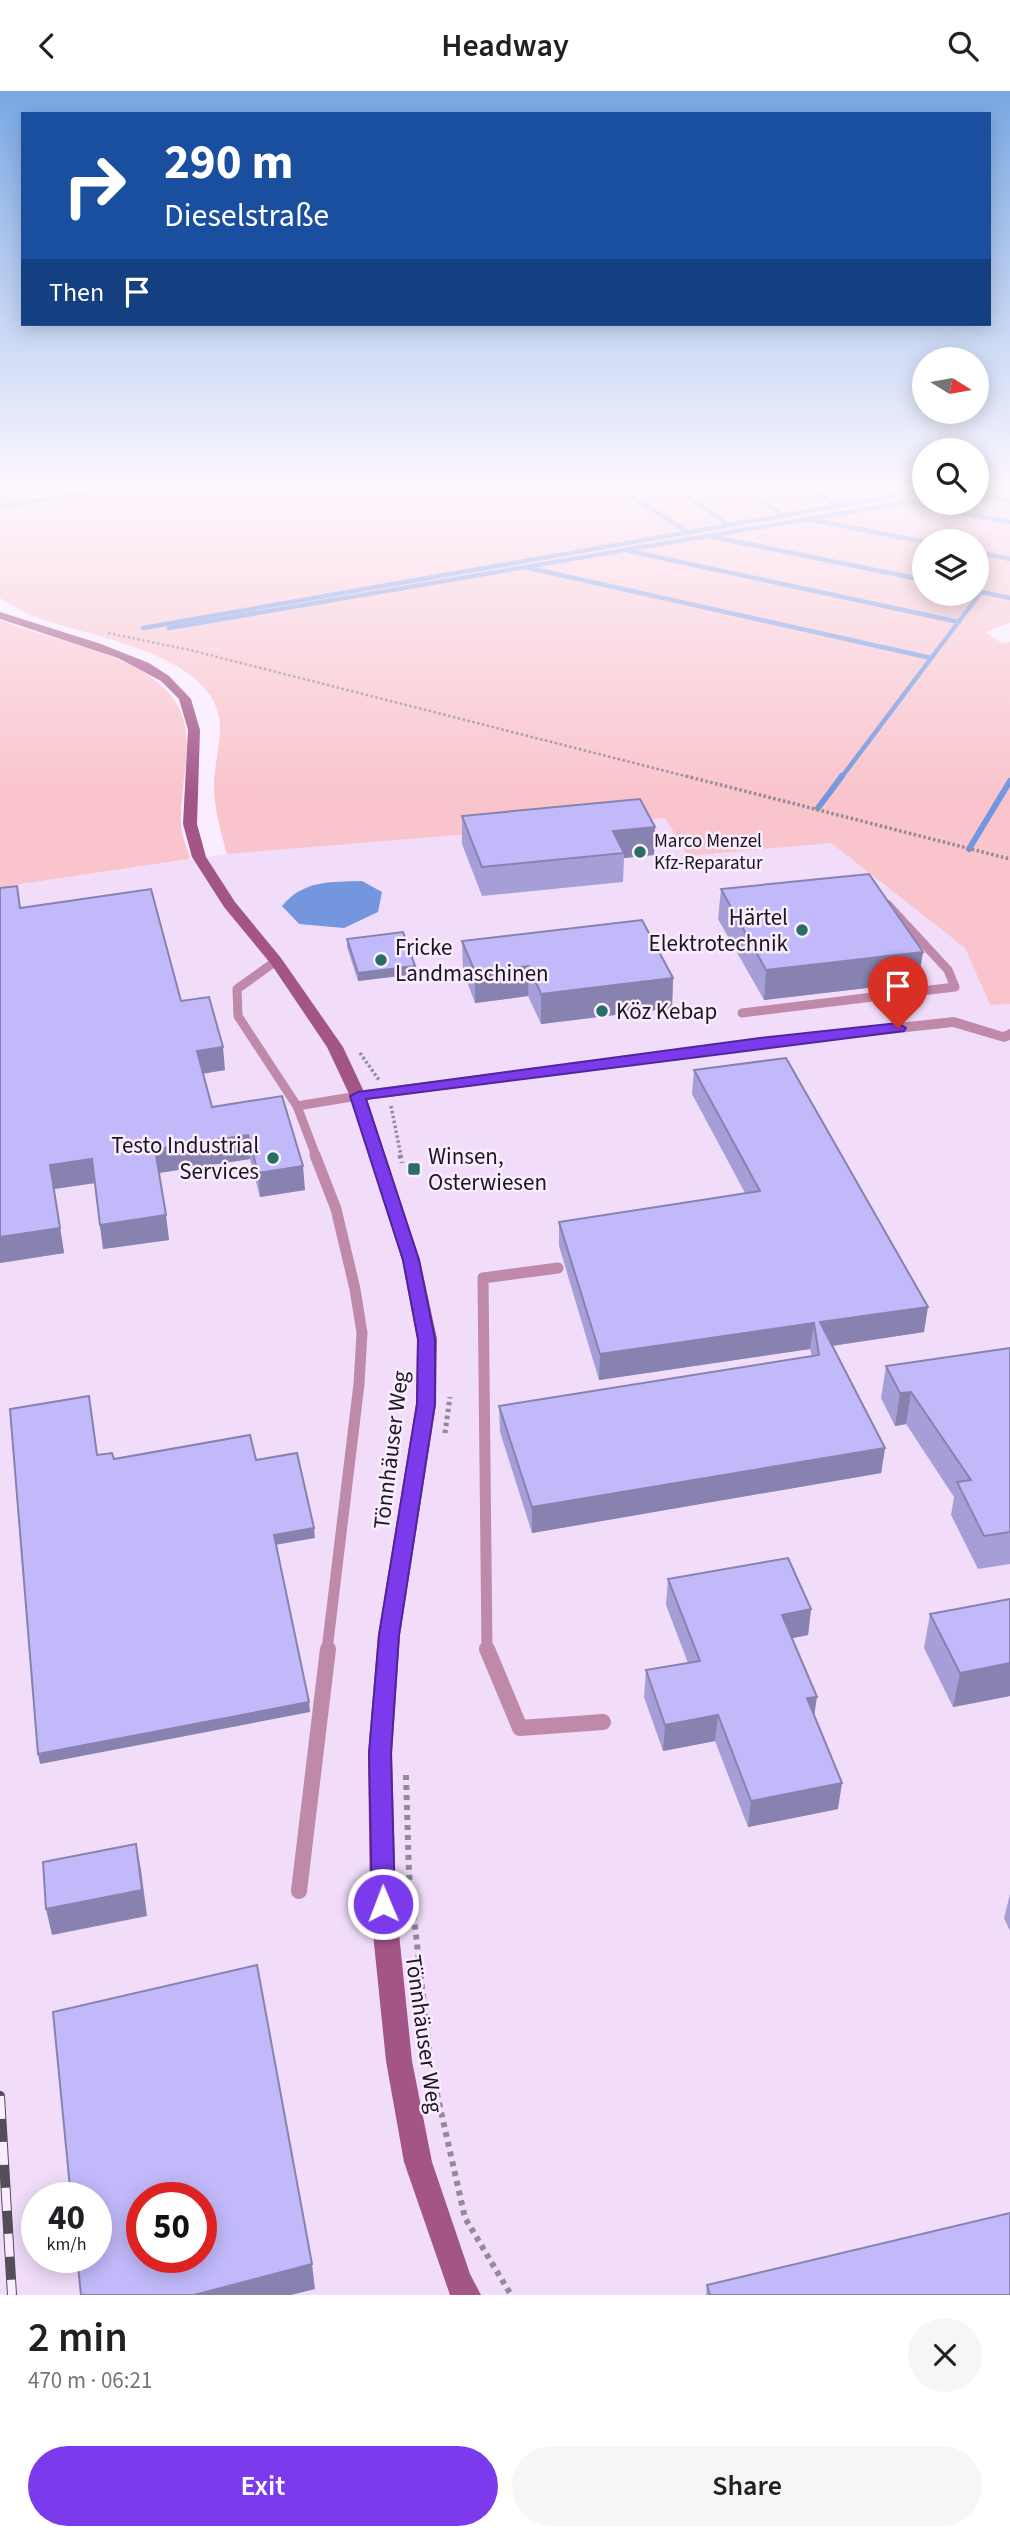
<!DOCTYPE html>
<meta charset="utf-8">
<style>
body{margin:0;font-family:"Source Sans 3",sans-serif;background:#f6f6f6;color:#202124;height:100vh;display:flex;flex-direction:column;font-size:26px;white-space:nowrap}
*{box-sizing:border-box;margin:0}
p{font-size:23px;color:#757577}
.icon{flex:none;width:38px;height:38px;fill:none;stroke:currentColor;stroke-width:2;stroke-linecap:round;stroke-linejoin:round}
.map{position:relative;height:2204px;overflow:hidden}
.drawer{display:flex;flex-direction:column;background:#fff;flex:1}
.drawer>*{flex:none}
.guide{position:absolute;left:21px;top:21px;width:970px;height:214px;border-radius:0px;box-shadow:0 4px 18px #0003;background:#1a4fa0;color:#fff;overflow:hidden}
.needle{width:46px;rotate:101deg}
.fabs{position:absolute;left:912px;top:256px;display:grid;gap:14px}
.fabs a{display:grid;place-items:center;width:77px;height:77px;border-radius:50%;background:#fff;box-shadow:0 4px 18px #0003;font-size:35px}
.speed{position:absolute;left:21px;top:2091px;display:flex;gap:14px;font-size:35px;font-weight:700;text-align:center}
.speed>*{display:grid;place-content:center;width:91px;height:91px;border-radius:50%;background:#fff;box-shadow:0 4px 18px #0003;line-height:1}
.speed small{font-size:18px;font-weight:400}
.speed .limit{border:10px solid #d22;background:#fff;color:#111}
.pin{position:absolute;display:grid;place-items:center;width:60px;height:60px;color:#fff;margin:-72px -30px;border-radius:50% 50% 50% 0;rotate:-45deg;box-shadow:0 0 7px #0007}
.pin .icon{rotate:45deg}
.me{position:absolute;width:77px;margin:-38px;rotate:359deg;stroke-linejoin:round;filter:drop-shadow(0 0 5px #0008)}
.turn{display:flex;align-items:center;gap:24px;height:147px;padding:0 28px;font-size:32px}
.turn .icon{width:91px;height:91px;stroke-width:2.5}
.turn b{display:block;font-size:49px;line-height:60px}
.then{display:flex;align-items:center;height:66px;padding:0 28px;background:#0003;gap:14px;font-size:26px}
.round{display:grid;place-items:center;flex:none;width:74px;height:74px;border-radius:37px;background:#f6f6f6}
.headline{display:flex;align-items:center;justify-content:space-between;height:119px;padding:0 28px}
h1{font-size:42px;font-weight:600;line-height:52px}
.action{display:flex;gap:14px;margin-top:auto;padding:14px 28px}
.action a{flex:1;height:80px;border-radius:42px;background:#7c3aed;color:#fff;font-size:28px;font-weight:600;line-height:80px;text-align:center}
.action a+a{background:#f6f6f6;color:#202124}
header{display:flex;justify-content:space-between;align-items:center;height:91px;padding:0 28px;background:#fff;font-size:32px;font-weight:600}
.map>svg:first-child{display:block}
.built{fill:#f1ddfa;fill-rule:evenodd}
.green{fill:#fac4cc;fill-rule:evenodd}
.water{fill:#7396de}
.lines{fill:none;stroke-linecap:round;stroke-linejoin:round}
.stream-far1{stroke:#7396de;stroke-width:4.5}
.stream{stroke:#7396de;stroke-width:6}
.path-far3{stroke:#948a97;stroke-width:2.5;stroke-dasharray:2.5 2.5;stroke-linecap:butt}
.path-far2{stroke:#948a97;stroke-width:3.5;stroke-dasharray:2.5 2.5;stroke-linecap:butt}
.path-far1{stroke:#948a97;stroke-width:5;stroke-dasharray:3.5 3.5;stroke-linecap:butt}
.path{stroke:#948a97;stroke-width:6;stroke-dasharray:5 5;stroke-linecap:butt}
.lane-far2{stroke:#bf89aa;stroke-width:9}
.lane-far1{stroke:#bf89aa;stroke-width:11}
.lane{stroke:#bf89aa;stroke-width:16}
.street{fill:#bf89aa;fill-rule:evenodd}
.secondary{fill:#a25586;fill-rule:evenodd}
.rail-casing{stroke:#554d58;stroke-width:10}
.rail{stroke:#faedff;stroke-width:8;stroke-dasharray:23;stroke-linecap:butt}
.wall{fill:#a69fd7}
.shaded-wall{fill:#8782af}
.building{fill:#c1b9fa;stroke:#8782af;stroke-width:2;fill-rule:evenodd}
.route{fill:#7c3aed;stroke:#51269a;stroke-width:2}
.poi-dot{fill:#266e66;stroke:#faedff;stroke-width:2.5}
.labels{text-anchor:middle;dominant-baseline:central;stroke-width:5;stroke-linejoin:round;paint-order:stroke}
.far-poi-label{font-size:19px;fill:#1c161e;stroke:#faedff;text-anchor:start}
.poi-label{font-size:23px;fill:#1c161e;stroke:#faedff;text-anchor:start}
.street-label{font-size:23px;fill:#1c161e;stroke:#faedff}
</style>
<header><svg class="icon" aria-label="back" viewBox="0 0 24 24"><path d="M15 5l-7 7 7 7"/></svg>Headway<svg class="icon" aria-label="search" viewBox="0 0 24 24"><circle cx="10" cy="10" r="6"/><path d="M15 15l6 6"/></svg></header>
<div class="map">
<svg width="1010" height="2204" viewBox="0 0 1010 2204">
<rect width="100%" height="100%" fill="#faedff"/>
<path class="built" d="M665 727 688 765 831 752 965 857 990 914 1010 913V2204H0V796L227 763ZM37 2107H96V2166H37ZM142 2107H201V2166H142Z"/>
<g class="green">
<path d="M0 397H924V411H976L977 397H1010V532L985 541 1002 552 1010 551V913L990 914 965 857 831 752 688 765 665 727 227 763C221 741 214 718 214 695 214 672 223 647 219 625 205 561 90 546 38 527 25 523 12 514 0 507ZM924 450H976V502H924Z"/>
<path d="M0 529C58 554 179 565 186 641 189 671 180 701 181 732 181 744 187 756 190 768L0 796Z"/>
</g>
<path class="water" d="M362 790 382 801 378 821 344 837 299 833 282 815C304 789 329 791 362 790Z"/>
<g class="lines">
<g class="stream-far1">
<path d="M619 397 686 440"/>
<path d="M676 397 728 433"/>
<path d="M743 397 781 423"/>
<path d="M811 397 837 414"/>
<path d="M878 397 891 405"/>
<path d="M976 399 991 397"/>
<path d="M976 404 1010 410"/>
<path d="M911 412 1010 431"/>
<path d="M0 415 121 397"/>
<path d="M813 429 924 451"/>
<path d="M713 446 924 489"/>
<path d="M629 460 959 531"/>
<path d="M976 461 1010 468"/>
<path d="M529 477 931 567"/>
<path d="M977 500 1010 507"/>
<path d="M143 537 924 400"/>
<path d="M169 537 924 408"/>
<path d="M841 687 981 501"/>
</g>
<g class="stream">
<path d="M818 717 842 685"/>
<path d="M969 758 1010 690"/>
</g>
<g class="path-far3">
<path d="M0 417 136 397"/>
<path d="M108 542 190 559 693 687"/>
</g>
<g class="path-far2">
<path d="M686 685 1010 768"/>
<path d="M360 962 379 989"/>
<path d="M391 1015 401 1065"/>
</g>
<g class="path-far1">
<path d="M400 1064 402 1072"/>
<path d="M445 1342 450 1306"/>
</g>
<path class="path" d="M406 1684 409 1783 431 1976 465 2127 511 2204"/>
<g class="lane-far2">
<path d="M276 870 237 898 238 925 297 1015"/>
<path d="M742 922 955 896 948 879 887 813"/>
<path d="M316 1065 297 1015 358 1005"/>
</g>
<g class="lane-far1">
<path d="M315 1064 336 1118 355 1198 362 1242 359 1293 327 1559"/>
<path d="M487 1559 483 1187 558 1177"/>
</g>
<g class="lane">
<path d="M487 1558 520 1637 603 1631"/>
<path d="M299 1800 328 1558"/>
</g>
<path class="street" d="M954 926 1003 941 1010 938V949L1004 951 953 936 760 957 358 1010 350 1005 358 1000 760 947Z"/>
<path class="secondary" d="M0 521 101 553 149 572 169 585 191 608 200 639 197 733 206 766 235 811 281 867 343 956 366 1005 420 1169 437 1248 436 1313 400 1544 392 1663 396 1813 412 1970 432 2071 470 2183 481 2204H450L404 2071 386 1970 370 1813 368 1663 378 1544 416 1313 417 1248 402 1169 350 1005 327 956 271 873 224 816 192 766 183 733 188 639 179 608 161 590 118 567 0 528Z"/>
<defs>
<path id="rail" d="M0 2005 12 2204"/>
</defs>
<use href="#rail" class="rail-casing"/>
<use href="#rail" class="rail"/>
</g>
<g class="wall">
<path d="M462 725 655 736 654 764 624 767 623 791 482 805 462 753Z"/>
<path d="M17 795 20 817 181 910 225 979 203 983 212 1016 282 1005 305 1099 260 1106 250 1068 159 1082 169 1149 103 1158 95 1092 54 1098 64 1162 0 1172Z"/>
<path d="M721 798 923 861 918 891 764 909 718 828Z"/>
<path d="M347 848 416 883 358 890 347 856Z"/>
<path d="M462 850 673 887 672 917 541 933 528 905 475 912 463 880Z"/>
<path d="M694 979 924 1241 832 1255 885 1357 881 1382 532 1442 500 1341 499 1315 812 1265 810 1258 599 1289 559 1155V1131L745 1102 692 1003Z"/>
<path d="M1010 1257V1473L978 1478 951 1424 954 1406 906 1333 895 1335 881 1307 886 1275Z"/>
<path d="M668 1488 811 1518 808 1544 792 1547 814 1626 838 1718 748 1736 715 1650 663 1660 644 1606 646 1579 688 1572 666 1514Z"/>
<path d="M1010 1508V1605L953 1616 924 1557 930 1523Z"/>
<path d="M1010 1803V1840L1004 1827Z"/>
<path d="M707 2194 1010 2204H706Z"/>
</g>
<g class="shaded-wall">
<path d="M655 736 654 764 624 767V762L613 740Z"/>
<path d="M923 861 918 891 764 909 766 879Z"/>
<path d="M415 875 416 883 358 890V882Z"/>
<path d="M529 875 528 905 475 912V881Z"/>
<path d="M673 887 672 917 541 933V903Z"/>
<path d="M223 956 225 979 199 983 197 960Z"/>
<path d="M248 1044 250 1068 158 1082 155 1058Z"/>
<path d="M92 1068 95 1092 54 1098 64 1162 0 1172V1146L50 1074Z"/>
<path d="M303 1075 305 1099 260 1106 258 1082Z"/>
<path d="M166 1124 169 1149 103 1158 100 1134Z"/>
<path d="M928 1216 924 1241 817 1257 820 1231Z"/>
<path d="M814 1232 810 1258 599 1289 600 1263Z"/>
<path d="M911 1301 906 1333 895 1335 900 1302Z"/>
<path d="M885 1357 881 1382 532 1442V1416Z"/>
<path d="M314 1437 315 1447 275 1454 274 1444Z"/>
<path d="M811 1518 808 1544 779 1550 782 1524Z"/>
<path d="M1010 1572V1605L953 1616 960 1582Z"/>
<path d="M817 1606 813 1632 807 1607Z"/>
<path d="M309 1611 310 1621 40 1673 38 1663Z"/>
<path d="M718 1624 715 1650 663 1660 665 1634Z"/>
<path d="M842 1692 838 1718 748 1736 751 1710Z"/>
<path d="M136 1753 141 1779 147 1825 52 1844 46 1818Z"/>
<path d="M312 2173 315 2198 291 2204H194Z"/>
</g>
<g class="building">
<path d="M640 708 655 736 613 740 624 762 482 776 462 725Z"/>
<path d="M869 783 923 861 766 879 721 798Z"/>
<path d="M17 795 20 817 151 798 181 910 209 906 223 956 197 960 212 1016 282 1005 303 1075 258 1082 248 1044 155 1058 166 1124 100 1134 92 1068 50 1074 60 1137 0 1146V797Z"/>
<path d="M642 829 673 887 541 903 529 875 475 881 462 850Z"/>
<path d="M403 841 415 875 358 882 347 848Z"/>
<path d="M786 967 928 1216 820 1231 885 1357 532 1416 499 1315 819 1264 814 1232 600 1263 559 1131 760 1100 694 979Z"/>
<path d="M1010 1257V1441L984 1445 957 1391 971 1389 911 1301 900 1302 886 1275Z"/>
<path d="M89 1305 97 1364 112 1362 114 1368 250 1344 256 1369 297 1362 314 1437 274 1444 309 1611 38 1663 10 1318Z"/>
<path d="M788 1467 811 1518 782 1524 817 1606 807 1607 842 1692 751 1710 718 1624 665 1634 646 1579 700 1570 668 1488Z"/>
<path d="M1010 1508V1572L960 1582 930 1523Z"/>
<path d="M136 1753 142 1799 46 1818 43 1771Z"/>
<path d="M257 1874 312 2173 194 2204H81L77 2166H96V2107H71L53 1921ZM142 2107H201V2166H142Z"/>
<path d="M1010 2122V2204H710L707 2194Z"/>
</g>
<linearGradient id="sky" x2="0" y2="1"><stop stop-color="#79a8e4"/><stop offset="0.56" stop-color="#fdf7ff"/><stop offset="1" stop-color="#fdf7ff" stop-opacity="0"/></linearGradient>
<rect width="1010" height="705" fill="url(#sky)"/>
<path class="route" d="M898 932 906 937 904 940 366 1008 419 1169 435 1248V1313L399 1544 391 1662 395 1813 391 1820 383 1823 375 1820 372 1813 369 1662 379 1544 417 1313 418 1248 403 1169 350 1005 358 1001 760 947Z"/>
<g class="poi-dot">
<circle cx="640" cy="761" r="7"/>
<circle cx="802" cy="839" r="7"/>
<circle cx="381" cy="869" r="7"/>
<circle cx="602" cy="920" r="7"/>
<circle cx="273" cy="1067" r="7"/>
<rect x="407" y="1071" width="14" height="14" rx="3.5"/>
</g>
<g class="labels">
<g class="far-poi-label">
<text x="654" y="750">Marco Menzel<tspan x="654" dy="22">Kfz-Reparatur</tspan></text>
</g>
<g class="poi-label">
<text x="788" y="826" text-anchor="end">Härtel<tspan x="788" dy="26">Elektrotechnik</tspan></text>
<text x="395" y="856">Fricke<tspan x="395" dy="26">Landmaschinen</tspan></text>
<text x="616" y="920">Köz Kebap</text>
<text x="259" y="1054" text-anchor="end">Testo Industrial<tspan x="259" dy="26">Services</tspan></text>
<text x="428" y="1065">Winsen,<tspan x="428" dy="26">Osterwiesen</tspan></text>
</g>
<g class="street-label">
<text transform="translate(391 1359) rotate(-83)">Tönnhäuser Weg</text>
<text transform="translate(424 1943) rotate(82)">Tönnhäuser Weg</text>
</g>
</g>
</svg>
<div class="fabs">
<a><svg class="needle" viewBox="-14 -14 28 28"><path d="M0-13l5 13h-10z" fill="#e53935"/><path d="M0 13l5-13h-10z" fill="#757577"/></svg></a>
<a><svg class="icon" aria-label="search" viewBox="0 0 24 24"><circle cx="10" cy="10" r="6"/><path d="M15 15l6 6"/></svg></a>
<a><svg class="icon" aria-label="layers" viewBox="0 0 24 24"><path d="M12 4l9 5-9 5-9-5zM3 14l9 5 9-5"/></svg></a>
</div>
<div class="speed"><div>40<small>km/h</small></div><div class="limit">50</div></div>
<div class="pin" style="left:898px;top:937px;background:#d93025"><svg class="icon" aria-label="arrive" viewBox="0 0 24 24"><path d="M6 21V4h12l-3 4 3 4H6"/></svg></div>
<svg class="me" style="left:383px;top:1813px" viewBox="-20 -20 40 40"><circle r="17" fill="#7c3aed" stroke="#fff" stroke-width="3"/><path d="M0-11L8 9 0 5-8 9z" fill="#fff"/></svg>
<div class="guide">
<div class="turn"><svg class="icon" aria-label="right" viewBox="0 0 24 24"><path d="M7 20v-9h11M14 6l5 5-5 5"/></svg><div><b>290 m</b>Dieselstraße</div></div>
<div class="then">Then<svg class="icon" aria-label="arrive" viewBox="0 0 24 24"><path d="M6 21V4h12l-3 4 3 4H6"/></svg></div>
</div>
</div>
<section class="drawer">
<div class="headline"><div><h1>2 min</h1><p>470 m · 06:21</p></div><a class="round"><svg class="icon" aria-label="close" viewBox="0 0 24 24"><path d="M6 6l12 12M18 6L6 18"/></svg></a></div>
<div class="action"><a>Exit</a><a>Share</a></div>
</section>
